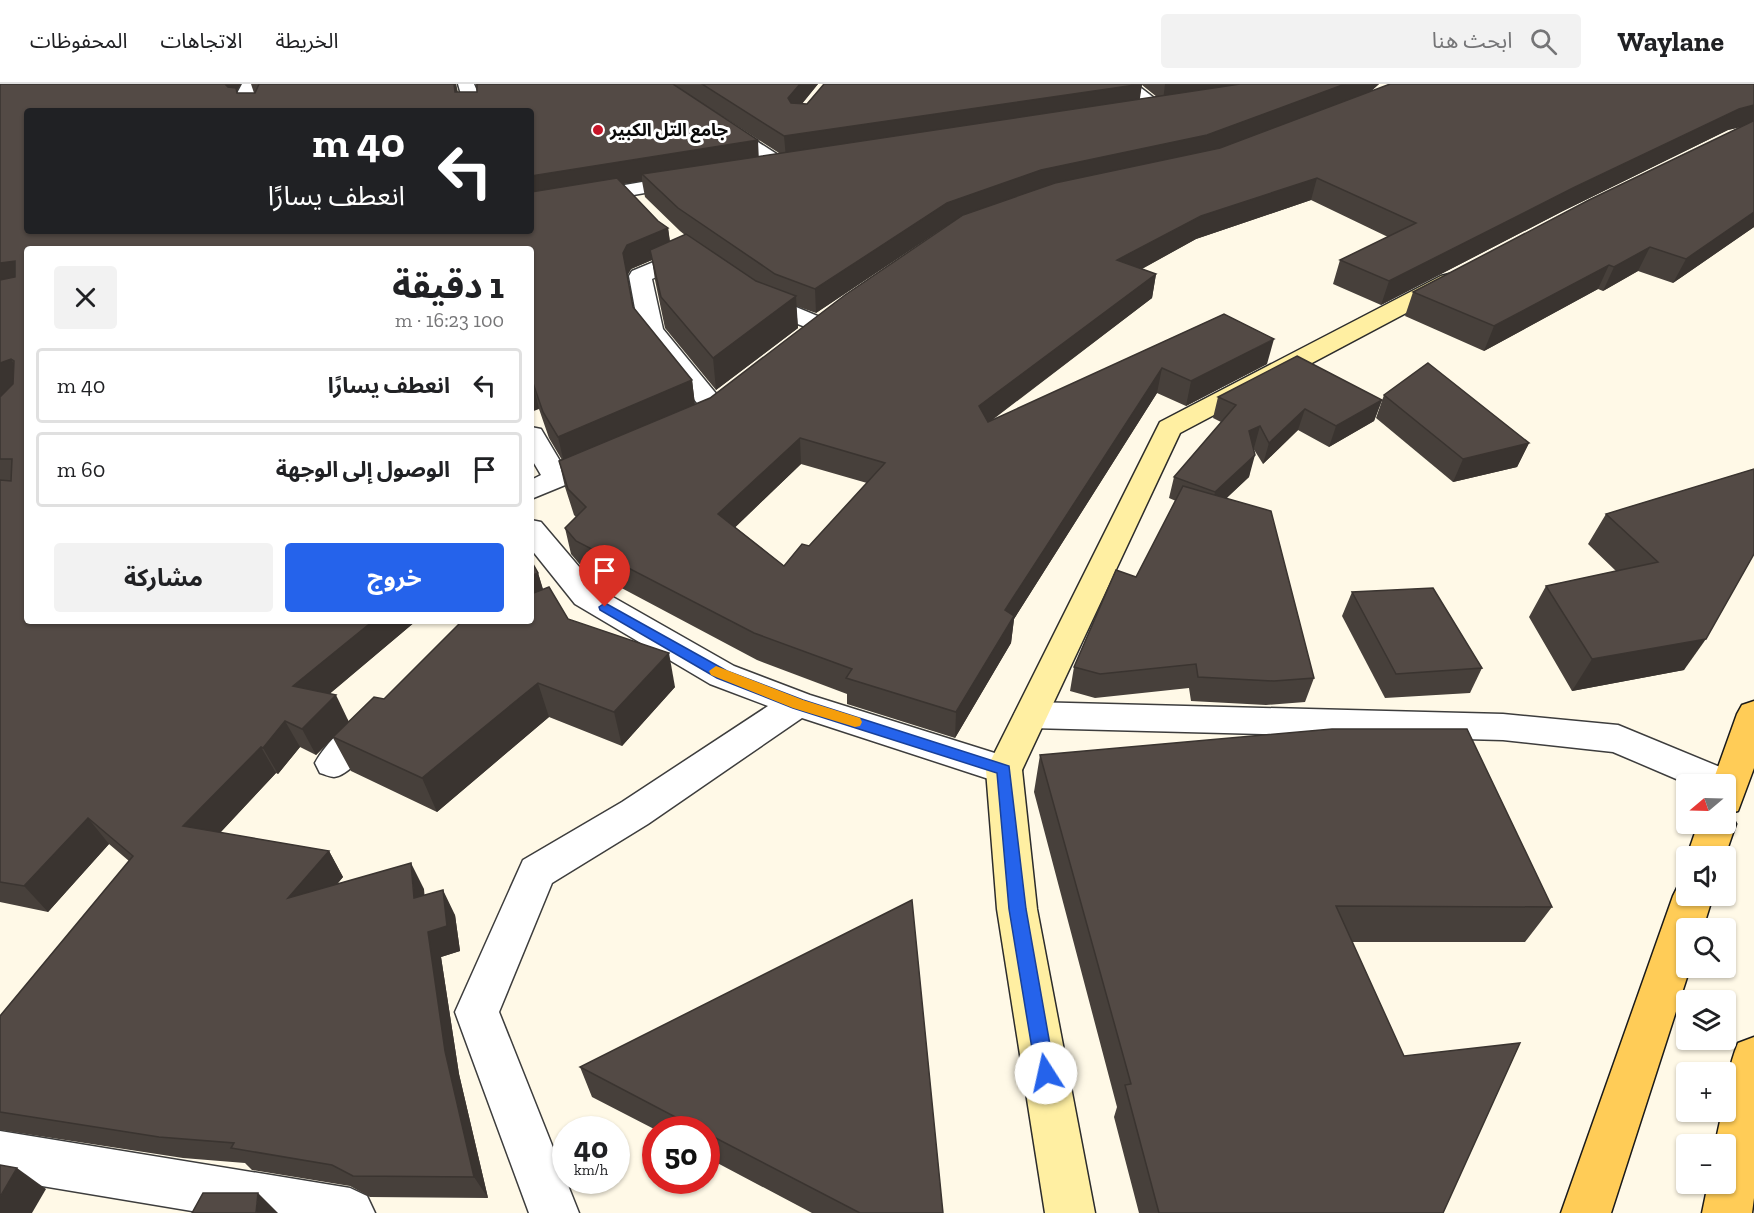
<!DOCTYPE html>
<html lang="ar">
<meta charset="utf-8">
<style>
body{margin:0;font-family:"Zilla Slab","Noto Sans Arabic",serif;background:#f2f2f2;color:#202124;direction:rtl;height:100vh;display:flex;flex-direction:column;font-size:22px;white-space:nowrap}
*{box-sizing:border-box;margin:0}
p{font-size:20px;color:#757577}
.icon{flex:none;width:33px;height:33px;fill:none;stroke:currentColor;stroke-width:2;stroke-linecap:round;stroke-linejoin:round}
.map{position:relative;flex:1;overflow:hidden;direction:ltr}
.panel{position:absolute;left:24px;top:162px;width:510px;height:378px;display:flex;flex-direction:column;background:#fff;border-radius:6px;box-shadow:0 2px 4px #0004;direction:rtl}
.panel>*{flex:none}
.top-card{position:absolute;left:24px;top:24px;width:510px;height:126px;border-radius:6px;box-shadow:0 2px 4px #0004;direction:rtl;background:#202124;color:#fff;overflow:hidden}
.needle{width:39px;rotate:251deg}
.controls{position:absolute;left:1676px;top:690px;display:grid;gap:12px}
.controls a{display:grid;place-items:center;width:60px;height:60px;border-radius:6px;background:#fff;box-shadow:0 2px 4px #0004;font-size:30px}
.speed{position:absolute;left:552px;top:1032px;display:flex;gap:12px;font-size:30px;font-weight:700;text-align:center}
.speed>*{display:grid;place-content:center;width:78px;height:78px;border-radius:50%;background:#fff;box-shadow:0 2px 4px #0004;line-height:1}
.speed small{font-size:15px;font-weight:400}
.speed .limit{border:9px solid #d22;background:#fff;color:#111}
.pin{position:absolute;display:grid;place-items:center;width:51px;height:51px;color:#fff;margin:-62px -26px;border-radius:50% 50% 50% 0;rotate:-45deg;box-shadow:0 0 6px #0007}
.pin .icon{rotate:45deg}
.me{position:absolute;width:66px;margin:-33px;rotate:350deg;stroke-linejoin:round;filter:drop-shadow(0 0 4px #0008)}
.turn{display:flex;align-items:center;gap:21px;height:126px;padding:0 30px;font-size:27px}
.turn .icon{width:78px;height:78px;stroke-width:2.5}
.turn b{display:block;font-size:42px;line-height:51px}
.round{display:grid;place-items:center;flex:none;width:63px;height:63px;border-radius:6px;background:#f2f2f2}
.headline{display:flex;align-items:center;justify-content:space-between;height:102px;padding:0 30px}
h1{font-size:36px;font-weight:700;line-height:45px}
.cta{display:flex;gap:12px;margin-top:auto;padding:12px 30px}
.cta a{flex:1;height:69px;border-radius:6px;background:#2563eb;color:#fff;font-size:24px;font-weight:700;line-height:69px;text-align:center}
.cta a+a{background:#f2f2f2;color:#202124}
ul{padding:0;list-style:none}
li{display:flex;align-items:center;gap:18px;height:75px;margin:0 12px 9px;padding:0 18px;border:3px solid #e0e0e0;border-radius:6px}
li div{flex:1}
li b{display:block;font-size:22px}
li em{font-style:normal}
header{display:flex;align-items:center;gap:36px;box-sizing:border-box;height:84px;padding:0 30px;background:#fff;border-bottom:2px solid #e0e0e0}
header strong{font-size:28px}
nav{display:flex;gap:33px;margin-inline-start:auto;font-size:21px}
.search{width:420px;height:54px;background:#f2f2f2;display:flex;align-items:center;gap:15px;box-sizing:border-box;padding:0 21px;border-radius:6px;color:#757577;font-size:22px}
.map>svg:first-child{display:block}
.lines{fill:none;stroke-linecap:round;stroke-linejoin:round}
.minor-casing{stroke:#3d3d3d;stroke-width:3}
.secondary-casing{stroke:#2c2c2c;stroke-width:3}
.primary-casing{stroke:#1b1b1b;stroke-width:3}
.minor{fill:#fff;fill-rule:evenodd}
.secondary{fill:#ffefa2;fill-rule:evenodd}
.primary{fill:#ffcc57;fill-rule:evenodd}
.wall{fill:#47403b;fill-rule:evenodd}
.shaded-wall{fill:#3a3430}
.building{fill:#534a45;stroke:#3a3430;stroke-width:1.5;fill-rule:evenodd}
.route{fill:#2563eb;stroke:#184099;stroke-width:1.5}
.slow{fill:#f59e0b}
.poi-dot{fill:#c61528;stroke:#fff;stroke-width:2}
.labels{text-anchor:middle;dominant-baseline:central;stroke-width:6;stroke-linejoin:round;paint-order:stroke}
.far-poi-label{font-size:18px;font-weight:bold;fill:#0a0a0a;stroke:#fff;text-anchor:start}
</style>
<header>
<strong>Waylane</strong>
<div class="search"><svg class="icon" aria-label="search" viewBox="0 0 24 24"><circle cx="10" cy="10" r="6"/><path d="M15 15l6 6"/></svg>ابحث هنا</div>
<nav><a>الخريطة</a><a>الاتجاهات</a><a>المحفوظات</a></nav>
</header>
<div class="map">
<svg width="1754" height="1129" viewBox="0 0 1754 1129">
<rect width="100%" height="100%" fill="#fff9e7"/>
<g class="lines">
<defs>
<g id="minor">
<path d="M242 0H258L252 14 261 16 264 20 263 27H245L246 23 236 21 233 17Z"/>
<path d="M458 0H474L480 14V27H462V14Z"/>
<path d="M649 0H668L789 78 792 82 789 86H775Z"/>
<path d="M1117 0H1136L1167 24 1164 28H1152Z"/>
<path d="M689 90 696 92 699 96 696 100 531 129V117Z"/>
<path d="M692 162 700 164 703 169 700 174 652 195 663 245 727 323 723 329 714 331 705 329 639 246 629 192 632 187Z"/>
<path d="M758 207 827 236 831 241 827 246 819 248 760 226 747 214 750 209Z"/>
<path d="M531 343 541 345 563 382 594 369 604 367 614 369 618 375 614 381 531 415V396L541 391 531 374Z"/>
<path d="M531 436 541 438 597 504 734 582 810 611 1017 676 1022 686 1017 696 1004 700 802 634 648 740 552 799 499 928 579 1129H529L455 928 523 776 622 718 768 622 710 600 575 520 531 465Z"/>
<path d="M1031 618 1503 630 1618 641 1737 690 1742 700 1737 710 1725 714V700H1688L1613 668 1503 656 1031 644 1019 640 1014 631 1019 622Z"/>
<path d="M373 625 385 629 391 638C383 652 350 692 334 693 330 693 324 690 320 689L315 679C325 660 353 631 373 625Z"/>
<path d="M0 1047 350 1104 367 1112 375 1129H204L0 1095Z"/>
</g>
<path id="secondary" d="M1449 190 1457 192 1460 197 1457 202 1180 349 1022 686 1037 825 1095 1129H1045L997 825 986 686 1160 338 1441 192Z"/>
<g id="primary">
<path d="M1754 617V684L1738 727 1730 729 1736 740 1725 772H1687L1698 740H1725V700H1712L1737 630 1742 621Z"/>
<path d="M1686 797V812H1713L1703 844H1686V884H1690L1611 1129H1561L1673 812 1679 800Z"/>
<path d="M1754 953V1114L1752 1129H1702L1708 1100H1725V1060H1715L1722 1028H1725C1725 1004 1729 981 1738 959Z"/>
</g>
</defs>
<use href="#minor" class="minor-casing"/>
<use href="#secondary" class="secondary-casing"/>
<use href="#primary" class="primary-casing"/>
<use href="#minor" class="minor"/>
<use href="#secondary" class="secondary"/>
<use href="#primary" class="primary"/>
</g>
<g class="wall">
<path d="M0 0 237 8V9H254L251 0H456L458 8H477L476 0H818L802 20H807L824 0H1379L1370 8 1754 0V143L1673 199 1638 187 1603 207 1598 205 1484 267 1405 232 1413 208 1740 43 1728 46 1563 127 1381 221 1333 200 1340 176 1388 153 1311 116 1196 155 1142 185 1156 190 1152 214 991 337 1224 230 1267 280 1186 322 1157 309 1014 535 1011 559 955 654 847 620V610L757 576 582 483 571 470 565 444 576 433 574 431 565 403 559 377 562 376 549 354 539 325 27 165V537H416L329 610 349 638 384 615 531 537 538 489 543 505 568 535 675 603 622 662 549 633 437 728 351 687 333 654 316 671 300 663 278 690 276 689 220 749 329 767 343 793 337 800 424 805V811L455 831 460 867 441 873 459 990 488 1114 370 1113 350 1102 252 1086 245 1079 183 1074 0 1046V932L129 777 109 760 48 828 0 818ZM1142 1 1157 13 1139 15ZM700 18 779 69 759 73ZM531 27V147H27ZM642 97 645 113 680 147 685 151 670 157 668 144 658 137 622 100ZM948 141 710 314 695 321 692 296 633 223 627 192 631 185 652 176 655 196 665 244 716 306 798 244 796 222 816 229ZM801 380 867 399 809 462 784 482 735 443Z"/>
<path d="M1384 311 1529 359 1517 383 1453 398 1376 334Z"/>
<path d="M1218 313 1382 316 1374 337 1329 363 1298 346 1263 380 1253 364 1249 393 1226 414 1314 594 1305 618 1266 621 1191 617 1189 604 1095 614 1070 607 1074 583 1136 493 1176 417 1169 414 1174 393 1221 338 1213 334Z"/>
<path d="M1754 385 1684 586 1572 607 1529 533 1546 502 1616 487 1588 460 1606 430Z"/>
<path d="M1352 508 1482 584 1470 609 1385 614 1342 532Z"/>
<path d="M1040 671 1552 823 1525 858H1352L1443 1129H1139L1114 1033 1117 1023 1034 708Z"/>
<path d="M580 983 943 1129H812L706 1073V1046H656L592 1013Z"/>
</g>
<g class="shaded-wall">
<path d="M224 0H241L231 18Z"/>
<path d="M454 0H456L460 27 455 8Z"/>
<path d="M800 0H818L789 35 788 14Z"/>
<path d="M1142 0 1139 21 786 74 784 52Z"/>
<path d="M1165 0H1272L1163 17Z"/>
<path d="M1345 0H1379L1369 9 1202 73 1039 108 946 142 816 229 815 205 947 119 1041 86Z"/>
<path d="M1754 21V40L1728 46 1563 127 1381 221 1389 197 1573 104 1739 25Z"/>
<path d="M758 56 759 78 642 90V97L531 115V92Z"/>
<path d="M1317 94 1311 116 1196 155 1114 200 1117 176 1201 132Z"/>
<path d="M1754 128V143L1673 199 1686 175Z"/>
<path d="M668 144 671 168 650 166 652 176 631 185 627 192 623 169 627 161Z"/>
<path d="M1650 163 1638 187 1603 207 1614 183Z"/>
<path d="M15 177 27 198 0 204V179Z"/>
<path d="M1609 181 1598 205 1484 267 1494 242Z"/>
<path d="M1156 190 1152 214 977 347 979 322Z"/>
<path d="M796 212 798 244 716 306 713 274Z"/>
<path d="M1274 255 1267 280 1186 322 1191 297Z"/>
<path d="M11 275 26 300 0 319V279Z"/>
<path d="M1162 284 1157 309 1014 535 1011 559 955 654 956 628 1005 526Z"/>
<path d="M692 296 695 321 564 379 558 353Z"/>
<path d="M533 299 539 325 531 328V300Z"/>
<path d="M1382 316 1374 337 1329 363 1336 342Z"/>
<path d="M1305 325 1298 346 1263 380 1269 359Z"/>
<path d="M1260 342 1254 364 1243 368 1249 347Z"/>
<path d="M800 354 801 380 721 457 718 430Z"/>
<path d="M1529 359 1517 383 1453 398 1463 375Z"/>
<path d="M1255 371 1249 393 1210 430 1215 408Z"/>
<path d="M538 489 545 513 531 519V492Z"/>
<path d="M373 537H416L307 629 293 602Z"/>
<path d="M1706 555 1684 586 1572 607 1592 575Z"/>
<path d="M669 569 675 603 622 662 614 628Z"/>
<path d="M538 599 549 633 437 728 422 694Z"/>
<path d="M336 611 349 638 316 671 302 645Z"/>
<path d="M285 637 300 663 278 690 263 664Z"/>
<path d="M261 663 276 689 202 768 183 742Z"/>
<path d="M88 734 109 760 48 828 24 802Z"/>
<path d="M329 767 343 793 305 839 288 814Z"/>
<path d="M411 779 424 805 427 839 414 814Z"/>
<path d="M443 806 455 831 460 867 441 873 459 990 488 1114 474 1093 445 967 428 848Z"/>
<path d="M17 1084 46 1105 32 1129H0V1113Z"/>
<path d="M258 1109 278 1129H256Z"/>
</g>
<g class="building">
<path d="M0 0H225L228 3 236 4 237 9H255L259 0H454L455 8H477V0H673L758 56 531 92V27H27V147H531V108L617 94 658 137 668 144 627 161 623 169 633 223 692 296 558 353 543 328 533 299 531 300V165H27V537H373L293 602 336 611 302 645 285 637 263 664 261 663 183 742 329 767 288 814 411 779 414 814 443 806 447 842 428 848 445 967 474 1093 353 1092 332 1081 231 1064 234 1059 159 1053 0 1028V932L133 772 88 734 24 802 0 798V396L11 397 12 375H0V313L13 300 14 277 11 275 0 279V196L15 193V177L0 179Z"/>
<path d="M702 0H800L788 14 791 19 807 20 824 0H1142L784 52Z"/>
<path d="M1240 0H1345L1207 51 1041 86 947 119 815 205 775 190 678 124 642 90Z"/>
<path d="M1390 0H1754V21L1739 25 1573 104 1389 197 1340 176 1416 139 1317 94 1201 132 1117 176 1156 190 979 322 988 338 1224 230 1274 255 1191 297 1162 284 1005 526 1014 532 956 628 846 594 852 585 754 549 576 457 565 444 586 423 568 405 559 377 710 314 845 211 963 131 1055 99 1220 64ZM800 354 885 379 809 462 802 460 784 482 718 430Z"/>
<path d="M1753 37H1754V128L1686 175 1650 163 1614 183 1609 181 1494 242 1413 208 1589 116Z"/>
<path d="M686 150 756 197 796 212 713 274 661 213 650 166Z"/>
<path d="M1297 272 1382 316 1336 342 1305 325 1269 359 1260 342 1249 347 1255 371 1215 408 1174 393 1236 321 1218 313Z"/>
<path d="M1428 279 1529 359 1463 375 1384 311Z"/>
<path d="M1754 385V470L1706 555 1592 575 1546 502 1658 478 1606 430Z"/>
<path d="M1183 402 1271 427 1314 594 1274 597 1198 593 1196 580 1100 590 1074 583 1116 486 1136 493Z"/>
<path d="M533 480 538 489 531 492V481Z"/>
<path d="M549 503 568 535 669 569 614 628 538 599 422 694 333 653 374 613 384 615 462 537H531V510Z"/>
<path d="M1433 504 1482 584 1396 590 1352 508Z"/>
<path d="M1332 645H1467L1552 823 1336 822 1404 972 1520 959 1443 1129H1159L1125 1001 1131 1000 1040 671Z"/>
<path d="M912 816 943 1129H860L706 1049V1046H700L580 983Z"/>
<path d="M0 1081 17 1084 0 1113Z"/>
<path d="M203 1109H258L256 1129H192Z"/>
</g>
<path class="route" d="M605 519 727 587 803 616 1009 682 1026 825 1055 989 1052 995 1046 998 1039 995 1036 989 1009 825 997 689 793 624 717 594 600 526 599 523Z"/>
<path class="slow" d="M716 582 803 616 860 634 862 638 860 642 855 643 793 624 711 591 709 587Z"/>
<circle class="poi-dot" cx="598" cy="46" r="6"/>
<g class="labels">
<g class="far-poi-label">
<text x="610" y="46">جامع التل الكبير</text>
</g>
</g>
</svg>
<div class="controls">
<a><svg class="needle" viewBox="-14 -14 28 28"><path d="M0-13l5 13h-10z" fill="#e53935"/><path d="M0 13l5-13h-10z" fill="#757577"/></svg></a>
<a><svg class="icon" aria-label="sound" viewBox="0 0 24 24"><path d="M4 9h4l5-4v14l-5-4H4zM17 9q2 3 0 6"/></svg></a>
<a><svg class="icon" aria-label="search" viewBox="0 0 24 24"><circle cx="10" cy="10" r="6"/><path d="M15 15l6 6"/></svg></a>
<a><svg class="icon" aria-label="layers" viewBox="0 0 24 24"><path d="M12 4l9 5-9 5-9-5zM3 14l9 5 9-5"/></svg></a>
<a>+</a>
<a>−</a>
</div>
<div class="speed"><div>40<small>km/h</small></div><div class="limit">50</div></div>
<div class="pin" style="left:605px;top:523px;background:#d93025"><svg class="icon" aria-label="arrive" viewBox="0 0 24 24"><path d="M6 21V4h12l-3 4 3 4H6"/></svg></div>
<svg class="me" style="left:1046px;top:989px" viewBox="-20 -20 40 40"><circle r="19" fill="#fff"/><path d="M0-13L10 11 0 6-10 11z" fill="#2563eb"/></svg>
<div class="top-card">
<div class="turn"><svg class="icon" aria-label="left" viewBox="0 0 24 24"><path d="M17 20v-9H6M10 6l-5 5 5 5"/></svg><div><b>40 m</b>انعطف يسارًا</div></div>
</div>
<section class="panel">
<div class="headline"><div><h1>1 دقيقة</h1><p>100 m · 16:23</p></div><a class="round"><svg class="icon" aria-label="close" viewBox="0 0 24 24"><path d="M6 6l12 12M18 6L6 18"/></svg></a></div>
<ul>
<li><svg class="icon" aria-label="left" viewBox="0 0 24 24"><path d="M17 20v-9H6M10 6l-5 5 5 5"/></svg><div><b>انعطف يسارًا</b></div><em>40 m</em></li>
<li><svg class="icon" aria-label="arrive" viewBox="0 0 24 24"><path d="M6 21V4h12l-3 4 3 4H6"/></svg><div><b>الوصول إلى الوجهة</b></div><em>60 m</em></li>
</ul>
<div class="cta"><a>خروج</a><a>مشاركة</a></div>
</section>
</div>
